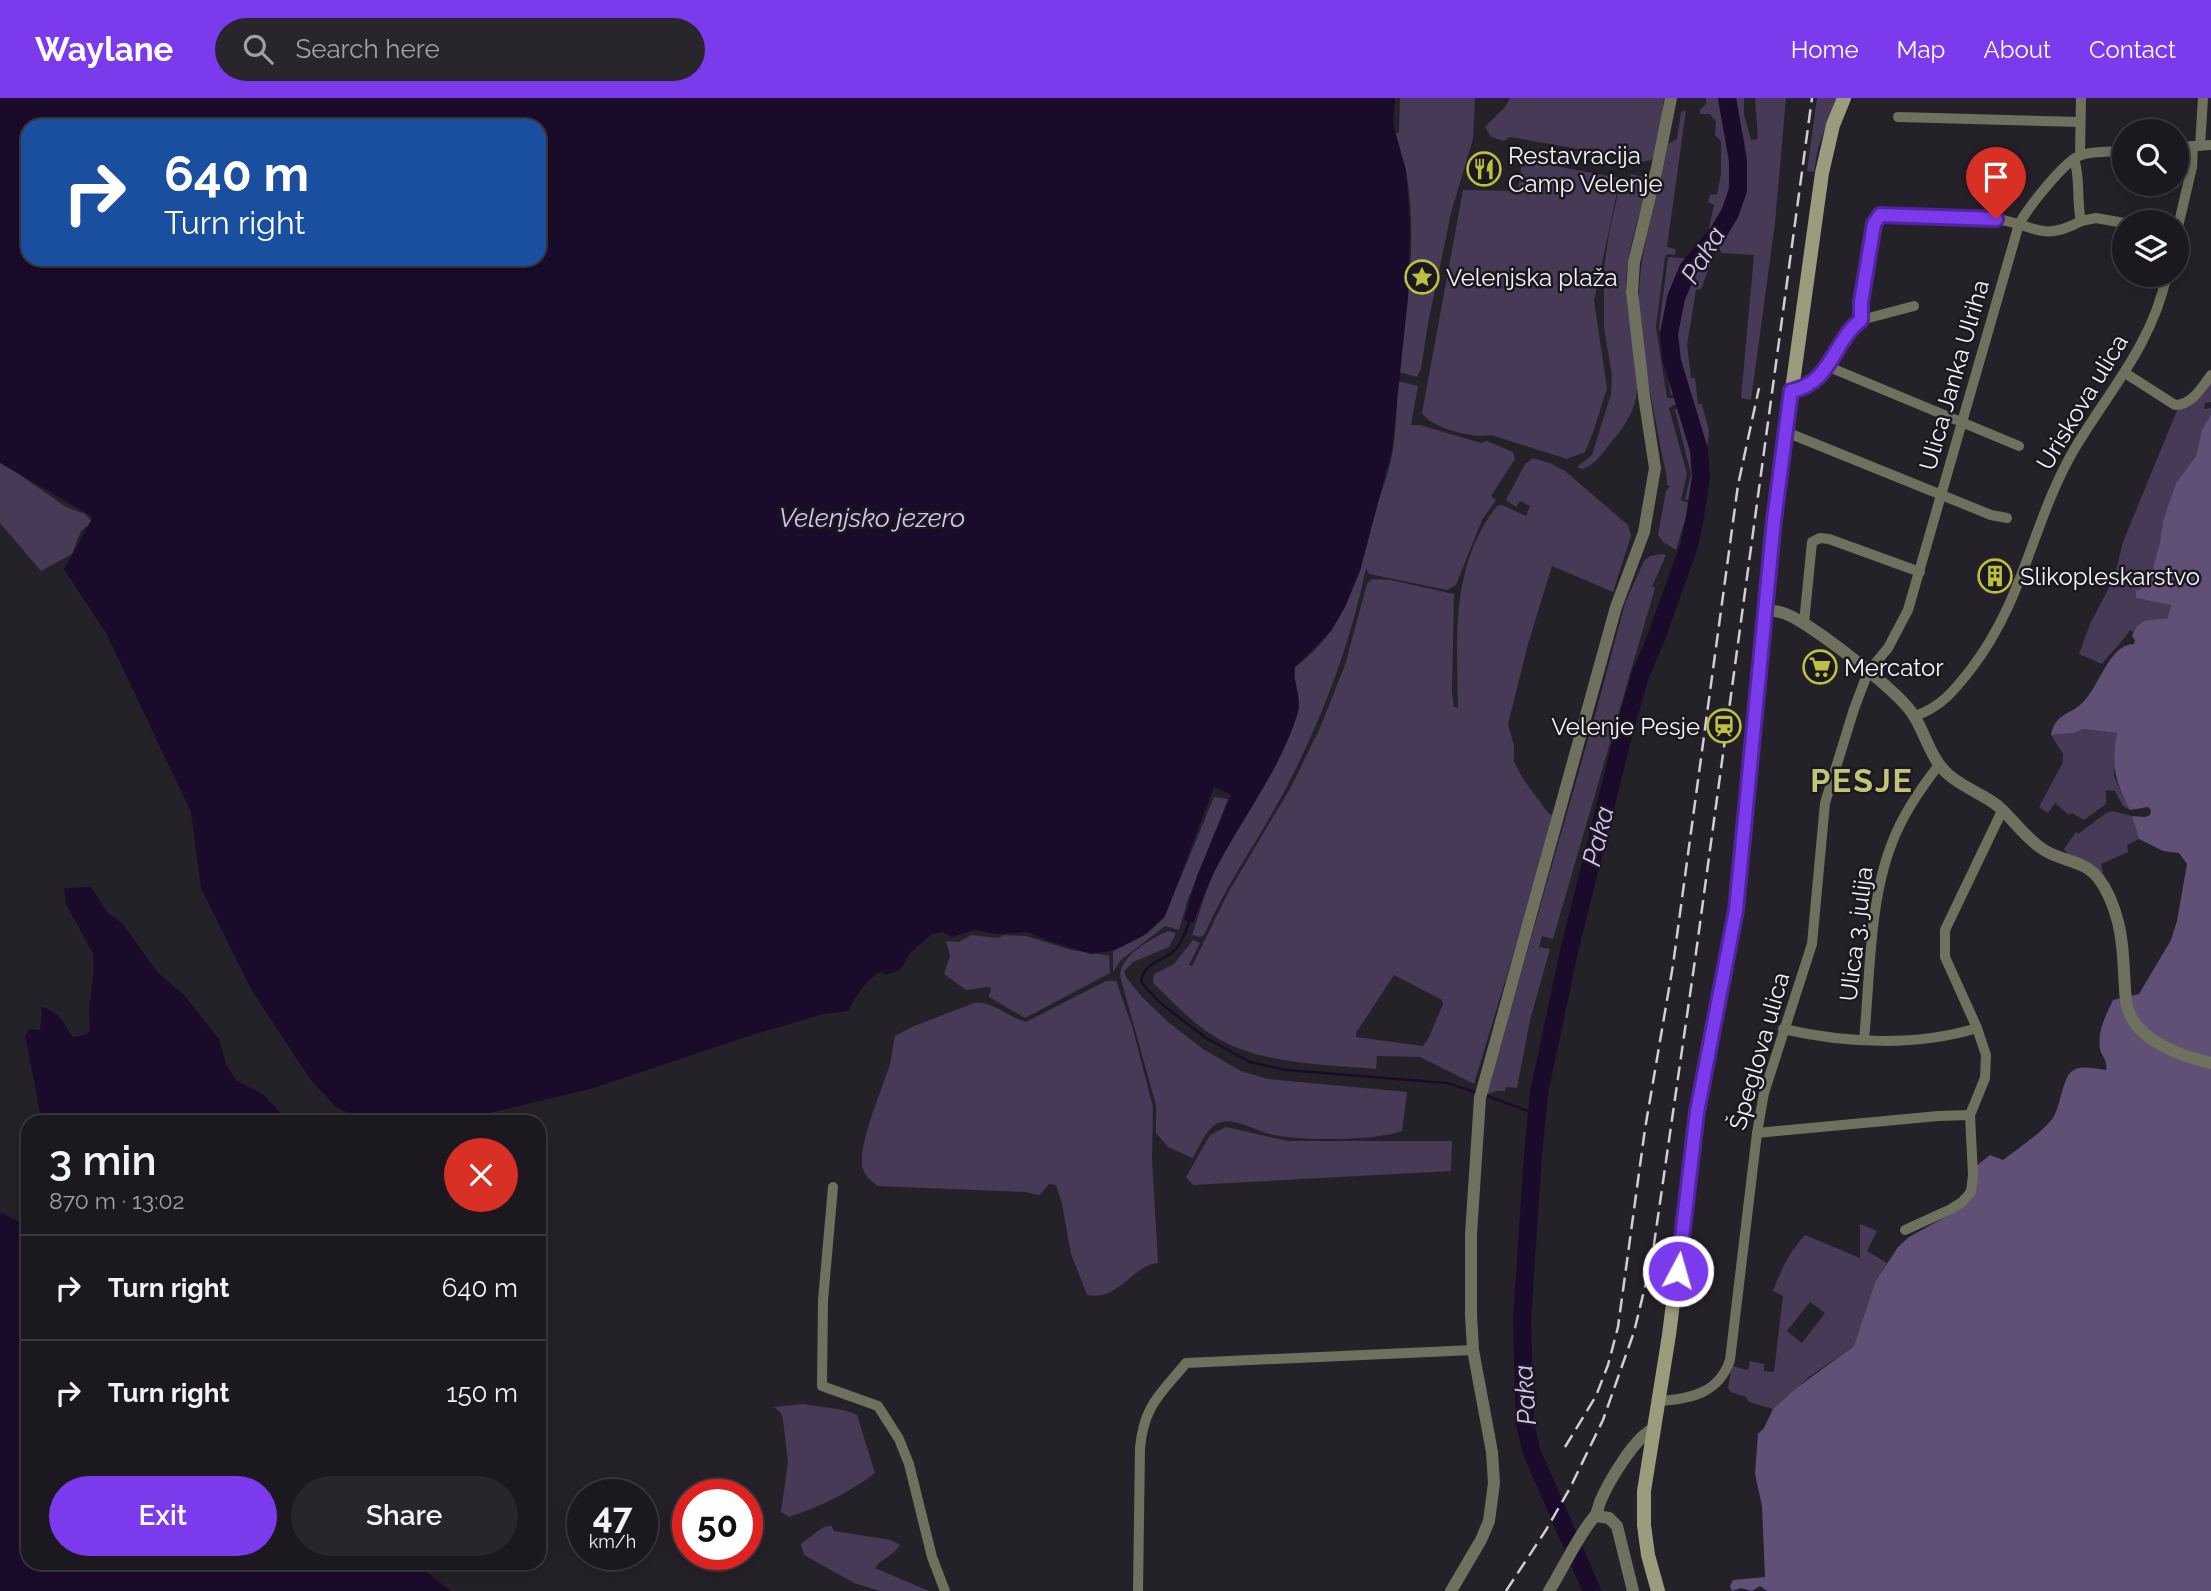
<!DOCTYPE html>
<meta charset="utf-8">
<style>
body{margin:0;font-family:Raleway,sans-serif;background:#28262c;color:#f1f3f6;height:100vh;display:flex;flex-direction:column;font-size:26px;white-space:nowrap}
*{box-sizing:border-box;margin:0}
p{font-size:23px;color:#a0a0a4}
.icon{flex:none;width:38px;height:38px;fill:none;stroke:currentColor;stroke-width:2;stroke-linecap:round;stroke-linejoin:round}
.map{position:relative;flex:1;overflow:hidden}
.details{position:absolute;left:21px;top:1017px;width:525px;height:455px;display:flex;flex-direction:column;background:#1b191f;border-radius:21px;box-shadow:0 4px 18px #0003,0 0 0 2px #39383d}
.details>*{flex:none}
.guide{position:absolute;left:21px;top:21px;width:525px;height:147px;border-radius:21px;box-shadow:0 4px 18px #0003,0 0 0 2px #39383d;background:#1a4fa0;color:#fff;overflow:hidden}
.buttons{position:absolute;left:2112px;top:21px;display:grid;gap:14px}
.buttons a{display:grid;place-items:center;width:77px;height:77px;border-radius:50%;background:#1b191f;box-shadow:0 4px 18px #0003,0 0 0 2px #39383d;font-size:35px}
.speed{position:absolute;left:567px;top:1381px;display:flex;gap:14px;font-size:35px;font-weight:700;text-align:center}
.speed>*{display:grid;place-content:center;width:91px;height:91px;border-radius:50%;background:#1b191f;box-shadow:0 4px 18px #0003,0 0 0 2px #39383d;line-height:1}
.speed small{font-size:18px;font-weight:400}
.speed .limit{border:10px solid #d22;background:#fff;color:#111}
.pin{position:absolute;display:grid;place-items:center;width:60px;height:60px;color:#fff;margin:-72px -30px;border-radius:50% 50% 50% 0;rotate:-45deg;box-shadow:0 0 7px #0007}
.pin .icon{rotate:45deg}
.me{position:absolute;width:77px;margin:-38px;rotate:6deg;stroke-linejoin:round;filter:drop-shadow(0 0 5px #0008)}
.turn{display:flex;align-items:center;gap:24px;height:147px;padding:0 28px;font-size:32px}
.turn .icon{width:91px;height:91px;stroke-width:2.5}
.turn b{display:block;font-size:49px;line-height:60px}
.round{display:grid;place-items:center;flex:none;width:74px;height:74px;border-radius:37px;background:#28262c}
.overview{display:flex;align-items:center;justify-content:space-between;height:119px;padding:0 28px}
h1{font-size:42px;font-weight:600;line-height:52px}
.cta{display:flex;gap:14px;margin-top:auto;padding:14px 28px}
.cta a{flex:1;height:80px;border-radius:42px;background:#7c3aed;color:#fff;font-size:28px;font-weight:600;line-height:80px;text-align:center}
.cta a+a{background:#28262c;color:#f1f3f6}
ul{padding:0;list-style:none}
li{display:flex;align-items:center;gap:21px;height:105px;padding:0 28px;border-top:2px solid #39383d}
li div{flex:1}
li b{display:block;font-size:26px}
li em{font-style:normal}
header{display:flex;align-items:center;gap:42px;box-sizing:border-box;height:98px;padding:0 35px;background:#7c3aed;color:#fff}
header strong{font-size:33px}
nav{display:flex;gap:38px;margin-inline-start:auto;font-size:24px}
.search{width:490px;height:63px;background:#28262c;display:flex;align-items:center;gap:18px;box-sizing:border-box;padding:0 24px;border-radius:38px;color:#a0a0a4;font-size:26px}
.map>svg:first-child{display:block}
.green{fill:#463a56;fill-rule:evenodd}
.forest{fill:#605076}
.water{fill:#1a0b2b;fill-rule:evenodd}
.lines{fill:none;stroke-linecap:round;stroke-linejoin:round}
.stream{stroke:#1a0b2b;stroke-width:2.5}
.river{stroke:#1a0b2b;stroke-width:18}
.minor{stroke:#6f705d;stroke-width:10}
.tertiary{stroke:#6f705d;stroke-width:12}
.secondary{stroke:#9a9c7d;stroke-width:14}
.rail{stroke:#d0ced4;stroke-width:2.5;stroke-dasharray:14 7;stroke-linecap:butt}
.route-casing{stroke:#51269a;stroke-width:18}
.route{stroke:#7c3aed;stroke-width:12}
.labels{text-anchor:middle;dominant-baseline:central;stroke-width:5;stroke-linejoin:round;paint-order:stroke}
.poi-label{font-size:24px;fill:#f6f4f9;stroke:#1b181f;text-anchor:start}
.street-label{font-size:24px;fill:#f6f4f9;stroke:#1b181f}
.water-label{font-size:26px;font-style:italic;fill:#d9c3f7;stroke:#1b181f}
.district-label{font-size:32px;font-weight:bold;letter-spacing:2px;fill:#c2c577;stroke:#1b181f}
</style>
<header>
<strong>Waylane</strong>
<div class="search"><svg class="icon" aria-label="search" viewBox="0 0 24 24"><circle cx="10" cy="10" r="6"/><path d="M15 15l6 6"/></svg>Search here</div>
<nav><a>Home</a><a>Map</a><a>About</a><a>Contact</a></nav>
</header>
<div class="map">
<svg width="2211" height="1493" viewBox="0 0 2211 1493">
<rect width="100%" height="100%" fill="#242129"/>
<g class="green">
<path d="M1400 0H1475L1473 41 1451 115 1428 226 1421 271 1417 279 1399 274C1407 208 1418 139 1406 73 1403 60 1399 48 1395 36L1399 34Z"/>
<path d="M1510 0H1664L1657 54 1651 62 1638 65 1635 61 1510 39 1504 43 1491 39 1485 29 1505 9Z"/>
<path d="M1706 0H1720C1722 19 1728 35 1732 53 1739 85 1728 110 1712 136L1709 130 1714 107 1708 104 1710 97 1717 96 1721 76V43L1715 37 1716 24 1710 16H1700V12L1706 6Z"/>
<path d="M1734 0H1744V16L1751 42 1758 41 1755 0H1786L1775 125 1751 302 1741 300 1754 157 1722 155 1716 147C1740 114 1750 84 1744 43 1741 29 1736 15 1734 0Z"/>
<path d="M1817 0H1836L1818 50 1814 74 1807 73Z"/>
<path d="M1686 12 1667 149 1676 151 1675 157 1667 156 1665 159 1656 229 1667 300H1677L1678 305 1669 310 1687 376 1681 402 1689 405V409L1676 452 1663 444 1658 437 1666 393 1670 388 1667 387C1667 372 1661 357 1659 341 1651 297 1641 253 1639 209 1637 152 1659 101 1668 46L1677 41 1681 14Z"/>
<path d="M1522 62 1620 80 1594 203 1607 290 1594 332 1585 354 1567 361 1491 337C1474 341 1431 330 1422 315L1463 92 1518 93Z"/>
<path d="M1631 76 1643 79 1648 87C1639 118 1628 149 1626 182 1625 221 1642 261 1636 300 1633 317 1620 334 1609 347 1601 357 1595 367 1582 371L1577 369 1592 357 1611 296 1612 278 1604 230V171L1609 135 1621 82 1629 83Z"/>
<path d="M1708 157 1711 165 1701 191 1696 192 1687 247 1691 280H1695L1698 306H1702L1709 333 1706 358 1679 271 1676 234 1686 189 1695 170Z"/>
<path d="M1668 159 1691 161C1670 184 1660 236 1668 266 1671 276 1676 286 1680 296L1671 297 1659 229Z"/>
<path d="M2211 280V304L2205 305 2204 311 2211 310V316L2202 333 2196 358 2176 385 2163 424 2160 444 2150 480 2137 500 2171 507 2167 521C2154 521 2141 520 2133 534L2130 532C2122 545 2111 554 2102 566L2079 556 2090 526 2114 480 2123 444 2178 310Z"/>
<path d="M1398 283 1418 288 1411 327H1420L1481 345 1487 343 1513 354 1515 361 1491 398 1496 402 1482 422 1456 487 1447 492 1369 476 1366 470C1350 548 1322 621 1285 692 1259 741 1227 785 1204 837L1200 839 1192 837C1200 813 1207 788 1218 766 1245 716 1280 671 1297 617 1303 599 1292 585 1295 569 1347 531 1355 483 1371 425 1376 408 1383 391 1388 374 1397 344 1396 313 1398 283Z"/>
<path d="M1682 307C1700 354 1702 409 1682 456L1678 453 1693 404 1685 401 1691 376 1675 312Z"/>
<path d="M1533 360 1550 365 1565 373 1628 427 1631 438 1613 494 1552 468 1528 546 1508 626 1514 648V664L1524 682 1548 715 1552 717 1537 778 1474 986 1420 959 1377 958 1376 971C1321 966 1256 967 1209 935 1188 921 1171 902 1153 885L1154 876 1174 866 1193 842 1200 845 1189 867 1192 868 1229 793 1291 689 1320 630 1345 567 1367 486 1372 481 1391 482 1454 496 1452 594 1454 609 1458 610C1457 539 1450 468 1497 408L1502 407 1526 418 1530 408 1520 403 1516 409 1506 402 1525 366ZM1394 877 1442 902 1443 906 1429 939 1423 948 1356 939V935Z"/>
<path d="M0 363 66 409 85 416 92 424 81 433 72 456 41 473 0 425Z"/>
<path d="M1662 456 1666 457 1652 489 1655 490 1553 841 1542 838 1539 849 1550 851 1530 922 1517 990 1506 989 1505 993H1496L1486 997 1599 603 1625 505 1644 463 1650 458Z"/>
<path d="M2083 631 2117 635 2114 678 2130 712 2123 708 2115 693 2106 692V706L2084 722 2072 715 2069 717 2055 705 2048 715 2039 709 2063 664V656L2051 637 2073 635Z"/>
<path d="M1214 699 1228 701 1187 804 1179 832 1165 828 1121 862 1113 874V853L1148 835 1164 820Z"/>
<path d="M2112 713 2132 718 2139 741 2127 747 2128 754 2101 766 2103 774 2099 776 2069 758 2064 751 2076 734 2078 736 2106 715Z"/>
<path d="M1168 833 1176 835 1169 849 1133 864 1124 873 1126 879 1142 899 1168 924 1203 951 1241 973 1268 981 1407 994 1402 1033C1375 1043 1304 1043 1274 1037 1256 1034 1235 1018 1218 1025 1206 1031 1199 1049 1193 1060L1168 1049 1156 1035V1007L1120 878C1121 856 1150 842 1168 833Z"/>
<path d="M971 837 998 840 1004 837 1026 838 1071 852 1105 857 1109 858 1110 875 1025 920 989 899 991 890 987 889 966 892 944 876 950 858 946 843 959 844Z"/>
<path d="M1106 883H1116L1132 928 1153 1009 1152 1062 1158 1165C1132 1167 1120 1203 1087 1197L1071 1156 1062 1106 1056 1087 1049 1086 1040 1097 1025 1094 877 1088C872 1083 865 1079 863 1071 856 1050 883 989 890 966 892 957 893 947 895 938L912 929 974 905C994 903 1007 919 1026 924Z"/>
<path d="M1226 1029 1288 1043H1452L1451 1073 1193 1087 1186 1079 1210 1037Z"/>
<path d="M1860 1126 1877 1133 1867 1153 1887 1165 1875 1184 1854 1248 1809 1279 1773 1311 1749 1304 1746 1299 1731 1294 1728 1290 1732 1268 1748 1272 1750 1263 1764 1266V1273L1774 1274 1783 1198 1773 1193C1782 1170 1788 1156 1805 1137L1860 1160ZM1810 1204 1825 1215 1802 1245 1787 1233Z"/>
<path d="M803 1306 844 1312 857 1317 875 1375C850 1394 820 1409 789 1419L781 1414 788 1364 783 1322 781 1315 774 1309Z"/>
<path d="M831 1427 834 1433 891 1442 900 1447C894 1457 882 1460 875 1470L929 1493H880L854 1485 804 1457 801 1446 803 1444 822 1430Z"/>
</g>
<path class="forest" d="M2211 316V1493H1767L1760 1488 1752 1493 1741 1490 1732 1493 1730 1488 1733 1482 1765 1479 1762 1408 1755 1376 1758 1336 1764 1330 1773 1311 1795 1291 1854 1248 1875 1184 1898 1149 1909 1139 1958 1112 1975 1069 1990 1057 2003 1062C2020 1049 2039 1037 2053 1020 2056 1015 2057 1010 2059 1005 2068 971 2069 965 2106 972 2108 963 2102 959 2100 951 2097 933 2106 917 2113 902L2139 896 2171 842 2177 823 2187 766 2179 755 2163 753 2139 741 2132 718 2145 719 2150 717 2151 712 2148 709 2130 712C2115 682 2111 669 2117 635L2083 631 2074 635 2051 637C2055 617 2066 618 2080 607 2099 592 2108 546 2134 546L2135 542 2132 538C2138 520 2151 521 2167 521L2171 507 2136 500V493L2141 491 2143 483 2150 480 2160 444 2163 423 2176 385 2196 358 2202 332Z"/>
<g class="water">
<path d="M0 0H1395L1393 25 1406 73 1410 126 1408 199 1392 352 1360 473 1345 509 1331 533 1295 569C1292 585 1303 599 1297 617 1280 671 1245 716 1219 765 1208 784 1201 805 1193 825L1184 822 1197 778 1231 697 1214 689 1165 818 1143 838 1115 852 1091 856 1046 842 1028 834 996 836 974 832 952 839 942 834 932 836 911 854 900 872 886 877 881 874C870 877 852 902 849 913L823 916 743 940 594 990 451 1024H367L336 1009 310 981 251 891 201 790 191 714 106 535 64 471 93 419 0 365ZM28 28H539V161H28Z"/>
<path d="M91 789 107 814 122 825 158 875 184 897 219 941 226 966 236 982 264 997 288 1024H42L25 938 30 931 40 932 42 917 41 909C58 913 64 924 72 939L84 937 90 933 89 911 94 872 93 855 66 806 64 790Z"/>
<path d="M0 1114 28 1128V1465H422L421 1470 451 1493H0Z"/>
</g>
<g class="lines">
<g class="stream">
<path d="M1189 824C1186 833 1183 842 1177 850 1165 864 1144 862 1141 884L1159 904 1206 940 1250 964 1286 972 1447 985 1478 995"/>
<path d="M1484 997 1537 1016"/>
</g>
<path class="river" d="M1592 1493 1531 1352 1525 1325 1522 1222 1533 1056 1539 995 1570 849 1624 634 1640 578 1656 540 1689 448 1695 419 1701 379 1699 352 1672 263 1669 236 1676 200 1688 171 1718 135 1730 115 1738 92V63L1727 0"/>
<g class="minor">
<path d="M1898 19 2080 24"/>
<path d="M2200 48 2203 0"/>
<path d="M2177 49 2211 47"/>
<path d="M2080 57 2081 0"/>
<path d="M2081 123 2096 120 2124 125"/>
<path d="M2177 133 2192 69 2193 48"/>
<path d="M1861 222 1914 208"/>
<path d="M1829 269 2019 348"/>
<path d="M2125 275 2175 307C2192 307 2202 289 2211 277"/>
<path d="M1791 293C1832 285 1833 243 1861 222V204L1874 126 1880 117 1996 121C2034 126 2041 145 2081 123 2076 102 2081 80 2074 61"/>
<path d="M1786 334 1991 417 2007 420"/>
<path d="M1804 525 1812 444 1820 440 1829 441 1920 474"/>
<path d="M1915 618C1941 609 1954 593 1971 571 2025 501 2032 423 2075 350 2111 290 2151 248 2167 177"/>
<path d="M1783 931C1845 945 1916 949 1977 930"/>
<path d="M1864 942C1870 880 1869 803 1892 745 1903 716 1920 691 1939 667"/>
<path d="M1757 1035 1938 1018 1970 1017"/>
<path d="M833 1089 823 1202 822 1288 878 1308 899 1341 909 1366 932 1459 945 1493"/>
<path d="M1905 1132 1951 1111 1962 1104 1971 1094 1973 1077 1970 1017 1985 980 1986 957 1977 930 1945 859V832L2002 713"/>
<path d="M1659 1303C1691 1301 1719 1295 1730 1262L1757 1035 1764 995 1812 846 1825 705 1854 611 1868 574 1888 550 1908 512 2019 126C2028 110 2064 63 2081 57 2094 53 2111 54 2124 53"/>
<path d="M1138 1493 1140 1350C1144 1307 1160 1297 1186 1265L1473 1252"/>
</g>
<g class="tertiary">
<path d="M1766 512C1773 513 1780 513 1786 516 1812 526 1901 595 1914 618 1926 637 1931 662 1949 677 1964 690 1983 696 1998 708 2014 722 2026 741 2044 752 2063 764 2085 762 2099 781 2109 794 2114 809 2118 824 2125 851 2123 876 2126 903 2131 941 2180 958 2211 965"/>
<path d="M1596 1418 1609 1420 1617 1428 1633 1493"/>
<path d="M1451 1493 1481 1442 1489 1423 1494 1385 1492 1354 1473 1252 1471 1216V1136L1480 1000 1616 509 1644 434 1655 370 1644 298 1632 194 1634 164 1657 70 1671 0"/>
<path d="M1549 1493C1564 1469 1576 1441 1594 1419 1598 1415 1598 1409 1600 1404 1608 1385 1635 1338 1654 1331"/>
</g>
<path class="secondary" d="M1658 1493 1648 1457 1644 1427V1393L1669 1237 1697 1014 1736 812 1774 422 1822 75 1833 27 1844 0"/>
<g class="rail">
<path d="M1565 1349 1596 1298 1608 1267 1618 1229 1645 1031 1673 867 1738 387 1759 290"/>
<path d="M1506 1493 1546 1432 1570 1390 1603 1322 1634 1234 1652 1160 1696 855 1812 0"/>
</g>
</g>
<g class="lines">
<defs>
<path id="route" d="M1678 1173 1697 1014 1736 812 1774 422 1791 293C1832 285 1833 243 1861 222V204L1874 126 1880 117 1996 121"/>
</defs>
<use href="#route" class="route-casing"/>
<use href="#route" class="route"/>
</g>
<defs>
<symbol id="restaurant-ring" viewBox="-11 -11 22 22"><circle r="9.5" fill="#1b181f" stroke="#bdbf43" stroke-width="1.5"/><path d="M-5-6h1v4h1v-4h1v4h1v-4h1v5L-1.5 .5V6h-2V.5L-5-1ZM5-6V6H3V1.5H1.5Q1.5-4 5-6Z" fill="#bdbf43"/></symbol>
<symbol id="sight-ring" viewBox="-11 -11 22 22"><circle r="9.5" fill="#1b181f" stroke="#bdbf43" stroke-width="1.5"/><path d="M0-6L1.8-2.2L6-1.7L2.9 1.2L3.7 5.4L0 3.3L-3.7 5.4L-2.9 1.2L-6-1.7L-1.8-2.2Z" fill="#bdbf43"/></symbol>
<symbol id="building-ring" viewBox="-11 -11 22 22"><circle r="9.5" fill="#1b181f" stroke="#bdbf43" stroke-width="1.5"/><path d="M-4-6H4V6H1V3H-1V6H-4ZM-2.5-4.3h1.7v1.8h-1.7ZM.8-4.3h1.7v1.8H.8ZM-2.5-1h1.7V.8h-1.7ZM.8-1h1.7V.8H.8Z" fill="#bdbf43"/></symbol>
<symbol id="supermarket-ring" viewBox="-11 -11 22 22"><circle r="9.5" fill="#1b181f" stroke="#bdbf43" stroke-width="1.5"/><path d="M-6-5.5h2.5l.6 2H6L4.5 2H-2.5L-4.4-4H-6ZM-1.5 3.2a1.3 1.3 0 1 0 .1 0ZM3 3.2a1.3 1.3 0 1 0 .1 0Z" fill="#bdbf43"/></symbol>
<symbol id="station-ring" viewBox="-11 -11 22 22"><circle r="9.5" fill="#1b181f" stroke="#bdbf43" stroke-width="1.5"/><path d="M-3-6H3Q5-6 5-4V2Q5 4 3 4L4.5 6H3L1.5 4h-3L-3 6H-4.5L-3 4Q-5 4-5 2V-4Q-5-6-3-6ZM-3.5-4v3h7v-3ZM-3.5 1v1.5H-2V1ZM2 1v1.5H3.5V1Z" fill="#bdbf43"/></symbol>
</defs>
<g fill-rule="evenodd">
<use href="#restaurant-ring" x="1465" y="52" width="38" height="38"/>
<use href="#sight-ring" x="1403" y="160" width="38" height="38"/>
<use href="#building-ring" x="1976" y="459" width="38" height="38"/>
<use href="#supermarket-ring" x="1801" y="550" width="38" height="38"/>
<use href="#station-ring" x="1705" y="609" width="38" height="38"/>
</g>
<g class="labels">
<g class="poi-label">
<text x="1508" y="57">Restavracija<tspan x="1508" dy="28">Camp Velenje</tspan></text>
<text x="1446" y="179">Velenjska plaža</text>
<text x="2020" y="478">Slikopleskarstvo</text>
<text x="1844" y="569">Mercator</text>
<text x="1700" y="628" text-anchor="end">Velenje Pesje</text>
</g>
<g class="street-label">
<text transform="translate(1954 277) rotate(-74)">Ulica Janka Ulriha</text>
<text transform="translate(2082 304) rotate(-59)">Uriskova ulica</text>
<text transform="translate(1856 836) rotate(-83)">Ulica 3. julija</text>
<text transform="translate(1759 953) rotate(-74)">Špeglova ulica</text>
</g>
<g class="water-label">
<text transform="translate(1703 157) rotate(-59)">Paka</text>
<text x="872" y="420">Velenjsko jezero</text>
<text transform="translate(1598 738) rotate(-76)">Paka</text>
<text transform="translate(1525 1297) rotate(-94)">Paka</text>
</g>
<g class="district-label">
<text x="1862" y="682">PESJE</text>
</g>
</g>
</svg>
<div class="buttons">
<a><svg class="icon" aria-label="search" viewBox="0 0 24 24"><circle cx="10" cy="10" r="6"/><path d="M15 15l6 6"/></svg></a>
<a><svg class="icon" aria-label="layers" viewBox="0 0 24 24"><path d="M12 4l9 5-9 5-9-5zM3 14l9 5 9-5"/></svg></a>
</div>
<div class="speed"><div>47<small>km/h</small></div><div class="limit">50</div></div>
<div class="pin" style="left:1996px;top:121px;background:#d93025"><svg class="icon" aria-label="arrive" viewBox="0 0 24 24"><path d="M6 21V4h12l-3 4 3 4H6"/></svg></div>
<svg class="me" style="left:1678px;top:1173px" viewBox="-20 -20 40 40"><circle r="17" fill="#7c3aed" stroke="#fff" stroke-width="3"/><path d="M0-11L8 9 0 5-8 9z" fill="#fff"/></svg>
<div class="guide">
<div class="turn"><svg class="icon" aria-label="right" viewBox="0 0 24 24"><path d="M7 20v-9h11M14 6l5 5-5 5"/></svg><div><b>640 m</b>Turn right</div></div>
</div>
<section class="details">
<div class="overview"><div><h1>3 min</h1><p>870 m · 13:02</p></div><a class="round" style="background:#d93025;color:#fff"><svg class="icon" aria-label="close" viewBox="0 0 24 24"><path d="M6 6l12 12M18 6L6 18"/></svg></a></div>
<ul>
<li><svg class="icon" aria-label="right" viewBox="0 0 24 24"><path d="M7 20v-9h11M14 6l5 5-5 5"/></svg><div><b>Turn right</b></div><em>640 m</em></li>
<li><svg class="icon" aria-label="right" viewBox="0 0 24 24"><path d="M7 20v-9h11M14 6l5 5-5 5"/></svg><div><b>Turn right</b></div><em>150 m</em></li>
</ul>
<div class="cta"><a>Exit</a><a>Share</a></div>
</section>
</div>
